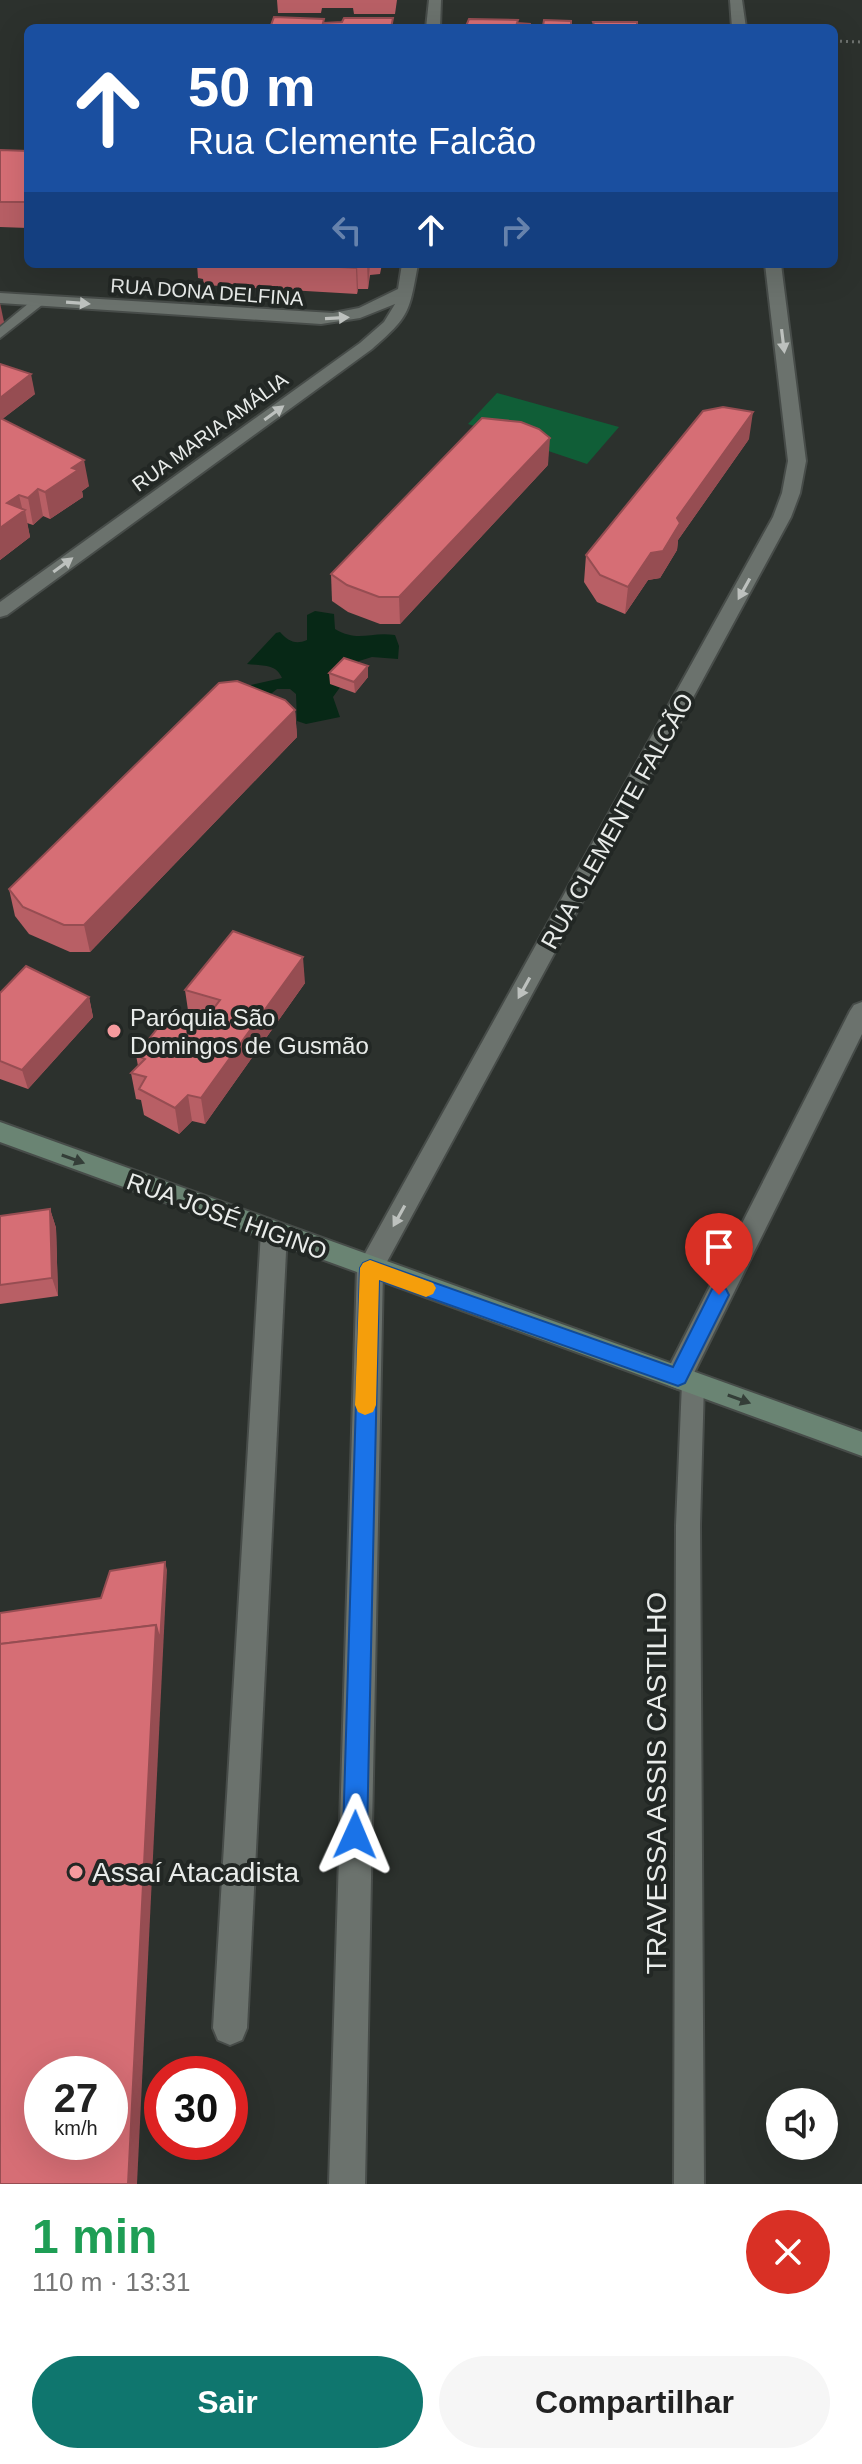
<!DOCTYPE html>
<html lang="pt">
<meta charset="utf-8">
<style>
body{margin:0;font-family:Helvetica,sans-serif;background:#f6f6f6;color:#222;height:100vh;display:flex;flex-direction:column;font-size:30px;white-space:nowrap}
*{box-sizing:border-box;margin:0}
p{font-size:26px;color:#767676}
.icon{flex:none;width:44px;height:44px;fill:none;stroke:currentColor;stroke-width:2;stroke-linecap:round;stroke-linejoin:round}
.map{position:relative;height:2184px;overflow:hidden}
.sheet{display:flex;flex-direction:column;background:#fff;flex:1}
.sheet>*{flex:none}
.top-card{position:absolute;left:24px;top:24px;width:814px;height:244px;border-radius:12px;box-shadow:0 8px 32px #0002;background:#1a4fa0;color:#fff;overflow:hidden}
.tools{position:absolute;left:766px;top:2088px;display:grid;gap:16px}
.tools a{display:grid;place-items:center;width:72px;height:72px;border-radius:50%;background:#fff;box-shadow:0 8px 32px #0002;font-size:40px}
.speed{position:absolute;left:24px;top:2056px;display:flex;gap:16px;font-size:40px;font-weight:700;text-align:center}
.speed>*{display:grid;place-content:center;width:104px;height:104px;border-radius:50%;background:#fff;box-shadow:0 8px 32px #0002;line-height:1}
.speed small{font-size:20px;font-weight:400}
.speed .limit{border:12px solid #d22;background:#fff;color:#111}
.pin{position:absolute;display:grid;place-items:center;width:68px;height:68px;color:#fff;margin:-82px -34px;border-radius:50% 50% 50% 0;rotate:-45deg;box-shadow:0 0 8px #0007}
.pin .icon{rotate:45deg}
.me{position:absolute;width:88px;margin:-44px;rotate:1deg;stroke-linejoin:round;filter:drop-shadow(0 0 6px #0008)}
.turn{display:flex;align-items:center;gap:28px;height:168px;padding:0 32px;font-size:36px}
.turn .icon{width:104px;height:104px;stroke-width:2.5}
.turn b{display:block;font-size:56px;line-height:68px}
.lanes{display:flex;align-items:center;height:76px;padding:0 32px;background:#0003;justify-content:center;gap:40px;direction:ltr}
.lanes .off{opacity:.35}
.round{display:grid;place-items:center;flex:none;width:84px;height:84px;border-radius:42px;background:#f6f6f6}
.headline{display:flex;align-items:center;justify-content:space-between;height:136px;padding:0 32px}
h1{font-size:48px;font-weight:800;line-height:60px;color:#1e9e55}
.primary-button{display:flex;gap:16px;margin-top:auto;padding:16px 32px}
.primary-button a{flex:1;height:92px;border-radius:48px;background:#0f766e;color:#fff;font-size:32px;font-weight:800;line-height:92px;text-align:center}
.primary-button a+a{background:#f6f6f6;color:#222}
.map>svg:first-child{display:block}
.green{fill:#105e37}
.water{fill:#072816}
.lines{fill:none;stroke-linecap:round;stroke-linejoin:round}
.lane-casing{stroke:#474c49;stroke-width:4}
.street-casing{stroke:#474c49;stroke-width:4}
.secondary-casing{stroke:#474c49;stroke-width:4}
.path{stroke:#6e726f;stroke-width:3;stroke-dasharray:2 4;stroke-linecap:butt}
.lane{fill:#6b726d;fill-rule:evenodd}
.street{fill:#6b726d;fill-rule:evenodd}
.secondary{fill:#6a8473;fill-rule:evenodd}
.wall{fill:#b85f65}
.shaded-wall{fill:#964d52}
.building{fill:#d66e75;stroke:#964d52;stroke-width:2;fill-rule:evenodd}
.oneway{fill:#bdc1be}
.oneway2{fill:#343e38}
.route{fill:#1a73e8;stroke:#114b97;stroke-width:2}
.slow{fill:#f59e0b}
.poi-dot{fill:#f59b9e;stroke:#222724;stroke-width:3}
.labels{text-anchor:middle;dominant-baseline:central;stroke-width:8;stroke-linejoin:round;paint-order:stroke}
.far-street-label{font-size:20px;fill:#e9ecea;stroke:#222724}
.street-label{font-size:24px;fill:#e9ecea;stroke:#222724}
.poi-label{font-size:24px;fill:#e9ecea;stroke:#222724;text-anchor:start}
.near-street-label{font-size:28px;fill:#e9ecea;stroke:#222724}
.near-poi-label{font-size:28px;fill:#e9ecea;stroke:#222724;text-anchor:start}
</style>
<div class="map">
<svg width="862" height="2184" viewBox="0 0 862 2184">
<rect width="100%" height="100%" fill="#2c312d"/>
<path class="green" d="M497 393 619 427 587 464 468 424Z"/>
<path class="water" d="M315 611 334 614 335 629C359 643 370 631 395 635L399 646 398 659 372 657 359 661 333 697 340 717 306 724 297 721 296 694 290 689H277L263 700 247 692 251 685 282 678C276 663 261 666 247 664L276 633 280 632C288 641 295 645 307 640V615Z"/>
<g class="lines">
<defs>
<g id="lane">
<path d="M35 298 47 301 0 338V327Z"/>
<path d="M693 1373 701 1376 704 1383 700 1525 704 2184H674L676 1525 682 1383 685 1376Z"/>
</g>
<g id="street">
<path d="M429 0H441L440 28H426Z"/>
<path d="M730 0H742L746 28H732Z"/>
<path d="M402 264H418C409 313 410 316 372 349L7 615 0 617V602L360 343 384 322 395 304 360 318 321 324 0 303V293L333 313 359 308 398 289Z"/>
<path d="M765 264H781L806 461 800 493 791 517 383 1269 365 2184H329L357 1268 773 517 782 493 788 461Z"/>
<path d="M862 1002V1034L688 1385 678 1389 668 1385 665 1377 668 1369 850 1011 854 1005Z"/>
<path d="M274 1222 283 1225 287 1232 247 2028 242 2040 230 2045 218 2040 213 2028 261 1232 265 1225Z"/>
</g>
<path id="secondary" d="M0 1122 862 1432V1456L0 1142Z"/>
</defs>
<use href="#lane" class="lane-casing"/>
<use href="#street" class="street-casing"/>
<use href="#secondary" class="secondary-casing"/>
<path class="path" d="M834 41 862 42"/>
<use href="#lane" class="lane"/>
<use href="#street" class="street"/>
<use href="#secondary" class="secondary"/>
</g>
<g class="wall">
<path d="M277 0H397L395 14H354L353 8H322L321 13H278Z"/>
<path d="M0 150 28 151V228L0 227Z"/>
<path d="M197 264H382L380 274 370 275 368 289H358L357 294 204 285 203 279 198 278Z"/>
<path d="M0 364 35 394 2 419 89 486 82 491 83 497 50 519 43 516 33 525 27 523 30 537 0 560Z"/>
<path d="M749 439 678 540 677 550 660 578 648 580 625 614 597 602 584 582 586 555Z"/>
<path d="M548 465 400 624H380L348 612 332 601 331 574Z"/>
<path d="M329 673 368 677 355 693 330 684Z"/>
<path d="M295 710 297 737 90 952H70L29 934 15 916 9 889Z"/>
<path d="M305 983 205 1124 192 1121 179 1134 144 1115 141 1100 136 1099 131 1073 138 1066 136 1055 201 1025 205 1021 189 1017 185 990Z"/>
<path d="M0 993 89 997 93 1017 28 1089 0 1079Z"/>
<path d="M50 1209 56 1228 58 1296 0 1304V1216Z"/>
</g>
<g class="shaded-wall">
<path d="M357 264 358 289 357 294 356 268Z"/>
<path d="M367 264H370L368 289Z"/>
<path d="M0 303 4 322 0 325Z"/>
<path d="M31 374 35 394 0 421V398Z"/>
<path d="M753 412 749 439 678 540 677 550 660 578 648 580 625 614 628 587 651 553Z"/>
<path d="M550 438 548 465 400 624 399 597Z"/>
<path d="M84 460 89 486 82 491 83 497 50 519 45 492 72 468Z"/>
<path d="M38 489 43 516 33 525 28 498Z"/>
<path d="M19 495 23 512 25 510 30 537 0 560V528L7 503Z"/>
<path d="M368 666V677L355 693 354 682Z"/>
<path d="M295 710 297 737 90 952 84 925Z"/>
<path d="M303 957 305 983 205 1124 201 1098Z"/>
<path d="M89 997 93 1017 28 1089 22 1070Z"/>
<path d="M188 1095 192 1121 179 1134 175 1108Z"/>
<path d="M50 1209 56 1228 58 1296 52 1278Z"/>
<path d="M165 1562 167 1570 137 2184H128L156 1625Z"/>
</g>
<g class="building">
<path d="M274 17 324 19 323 23 342 22 344 18H393L391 28H270Z"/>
<path d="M469 19 518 20 517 23 530 24V27L543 26 544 20 571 21V27L594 25 593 22H637V28H475L466 26Z"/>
<path d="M0 150 28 151V202H0Z"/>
<path d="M287 264H357L356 268Z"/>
<path d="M0 364 31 374 0 398Z"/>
<path d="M723 407 753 412 677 518 680 523 663 551 651 553 628 587 600 575 586 555 703 411Z"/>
<path d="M0 418 84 460 72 468 78 470 45 492 38 489 28 498 19 495 7 503 25 510 0 528Z"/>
<path d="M482 418 521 422 539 429 550 438 399 597H379L347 585 331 574Z"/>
<path d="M344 658 368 666 354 682 329 673Z"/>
<path d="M237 681 285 700 295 710 84 925H64L23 907 9 889 219 683Z"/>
<path d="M233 931 303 957 201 1098 188 1095 175 1108 139 1089 146 1077 131 1073 145 1059 136 1055 169 1014 201 1025 220 1000 185 990Z"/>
<path d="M26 966 89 997 22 1070 0 1061V993Z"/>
<path d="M50 1209 52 1278 0 1285V1216Z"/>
<path d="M165 1562 160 1641 156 1625 0 1644V1613L101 1598 110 1571Z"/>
<path d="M156 1625 128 2184H0V1644ZM42 2074H110V2142H42Z"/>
</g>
<defs><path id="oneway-solid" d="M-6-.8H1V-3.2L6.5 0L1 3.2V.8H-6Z" transform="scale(2)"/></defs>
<g class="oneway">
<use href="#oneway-solid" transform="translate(78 303) rotate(4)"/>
<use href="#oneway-solid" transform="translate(337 318) rotate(-3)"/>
<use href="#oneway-solid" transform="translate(783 341) rotate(83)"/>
<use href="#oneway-solid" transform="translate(274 413) rotate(-36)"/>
<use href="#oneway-solid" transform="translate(63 565) rotate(-36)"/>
<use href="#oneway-solid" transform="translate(744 589) rotate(119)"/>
<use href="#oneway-solid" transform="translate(524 988) rotate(119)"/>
<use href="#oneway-solid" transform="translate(399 1216) rotate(119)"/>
</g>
<g class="oneway2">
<use href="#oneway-solid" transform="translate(73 1159) rotate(20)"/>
<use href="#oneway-solid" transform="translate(739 1399) rotate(20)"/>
</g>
<path class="route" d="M370 1260 673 1367 712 1289 719 1286 726 1289 729 1295 685 1383 678 1386 379 1280 367 1835 364 1844 355 1847 347 1844 343 1835 360 1268 363 1263Z"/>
<path class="slow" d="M370 1260 433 1283 436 1288 433 1294 426 1297 379 1280 376 1405 373 1412 365 1415 358 1412 355 1405 360 1268 363 1263Z"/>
<g class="poi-dot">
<circle cx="114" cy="1031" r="8"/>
<circle cx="76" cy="1872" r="8"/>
</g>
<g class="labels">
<g class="far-street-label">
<text transform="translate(207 292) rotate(4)">RUA DONA DELFINA</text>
<text transform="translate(210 432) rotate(-36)">RUA MARIA AMÁLIA</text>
</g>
<g class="street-label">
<text transform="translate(617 821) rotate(-61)">RUA CLEMENTE FALCÃO</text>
<text transform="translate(227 1216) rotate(20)">RUA JOSÉ HIGINO</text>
</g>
<g class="poi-label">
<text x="130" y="1017">Paróquia São<tspan x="130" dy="28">Domingos de Gusmão</tspan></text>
</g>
<g class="near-street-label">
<text transform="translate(656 1783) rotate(-90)">TRAVESSA ASSIS CASTILHO</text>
</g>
<g class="near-poi-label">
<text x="92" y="1872">Assaí Atacadista</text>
</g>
</g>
</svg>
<div class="tools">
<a><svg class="icon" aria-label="sound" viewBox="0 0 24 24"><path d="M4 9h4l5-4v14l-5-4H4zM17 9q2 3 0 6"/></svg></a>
</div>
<div class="speed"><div>27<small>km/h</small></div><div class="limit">30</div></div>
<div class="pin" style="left:719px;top:1295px;background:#d93025"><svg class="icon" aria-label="arrive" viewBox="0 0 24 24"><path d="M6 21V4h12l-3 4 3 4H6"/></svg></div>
<svg class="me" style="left:355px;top:1835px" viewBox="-20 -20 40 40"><path d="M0-17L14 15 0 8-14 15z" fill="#1a73e8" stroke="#fff" stroke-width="4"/></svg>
<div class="top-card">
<div class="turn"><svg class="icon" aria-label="ahead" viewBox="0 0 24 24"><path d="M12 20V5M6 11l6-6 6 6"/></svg><div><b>50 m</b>Rua Clemente Falcão</div></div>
<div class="lanes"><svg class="icon off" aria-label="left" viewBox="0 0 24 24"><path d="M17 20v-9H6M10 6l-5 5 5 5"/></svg><svg class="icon" aria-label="ahead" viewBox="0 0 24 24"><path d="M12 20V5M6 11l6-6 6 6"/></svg><svg class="icon off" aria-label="right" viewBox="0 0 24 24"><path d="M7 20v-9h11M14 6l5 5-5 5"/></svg></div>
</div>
</div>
<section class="sheet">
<div class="headline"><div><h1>1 min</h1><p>110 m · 13:31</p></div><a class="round" style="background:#d93025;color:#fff"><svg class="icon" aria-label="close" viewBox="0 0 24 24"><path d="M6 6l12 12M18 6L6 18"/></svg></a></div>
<div class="primary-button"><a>Sair</a><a>Compartilhar</a></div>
</section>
